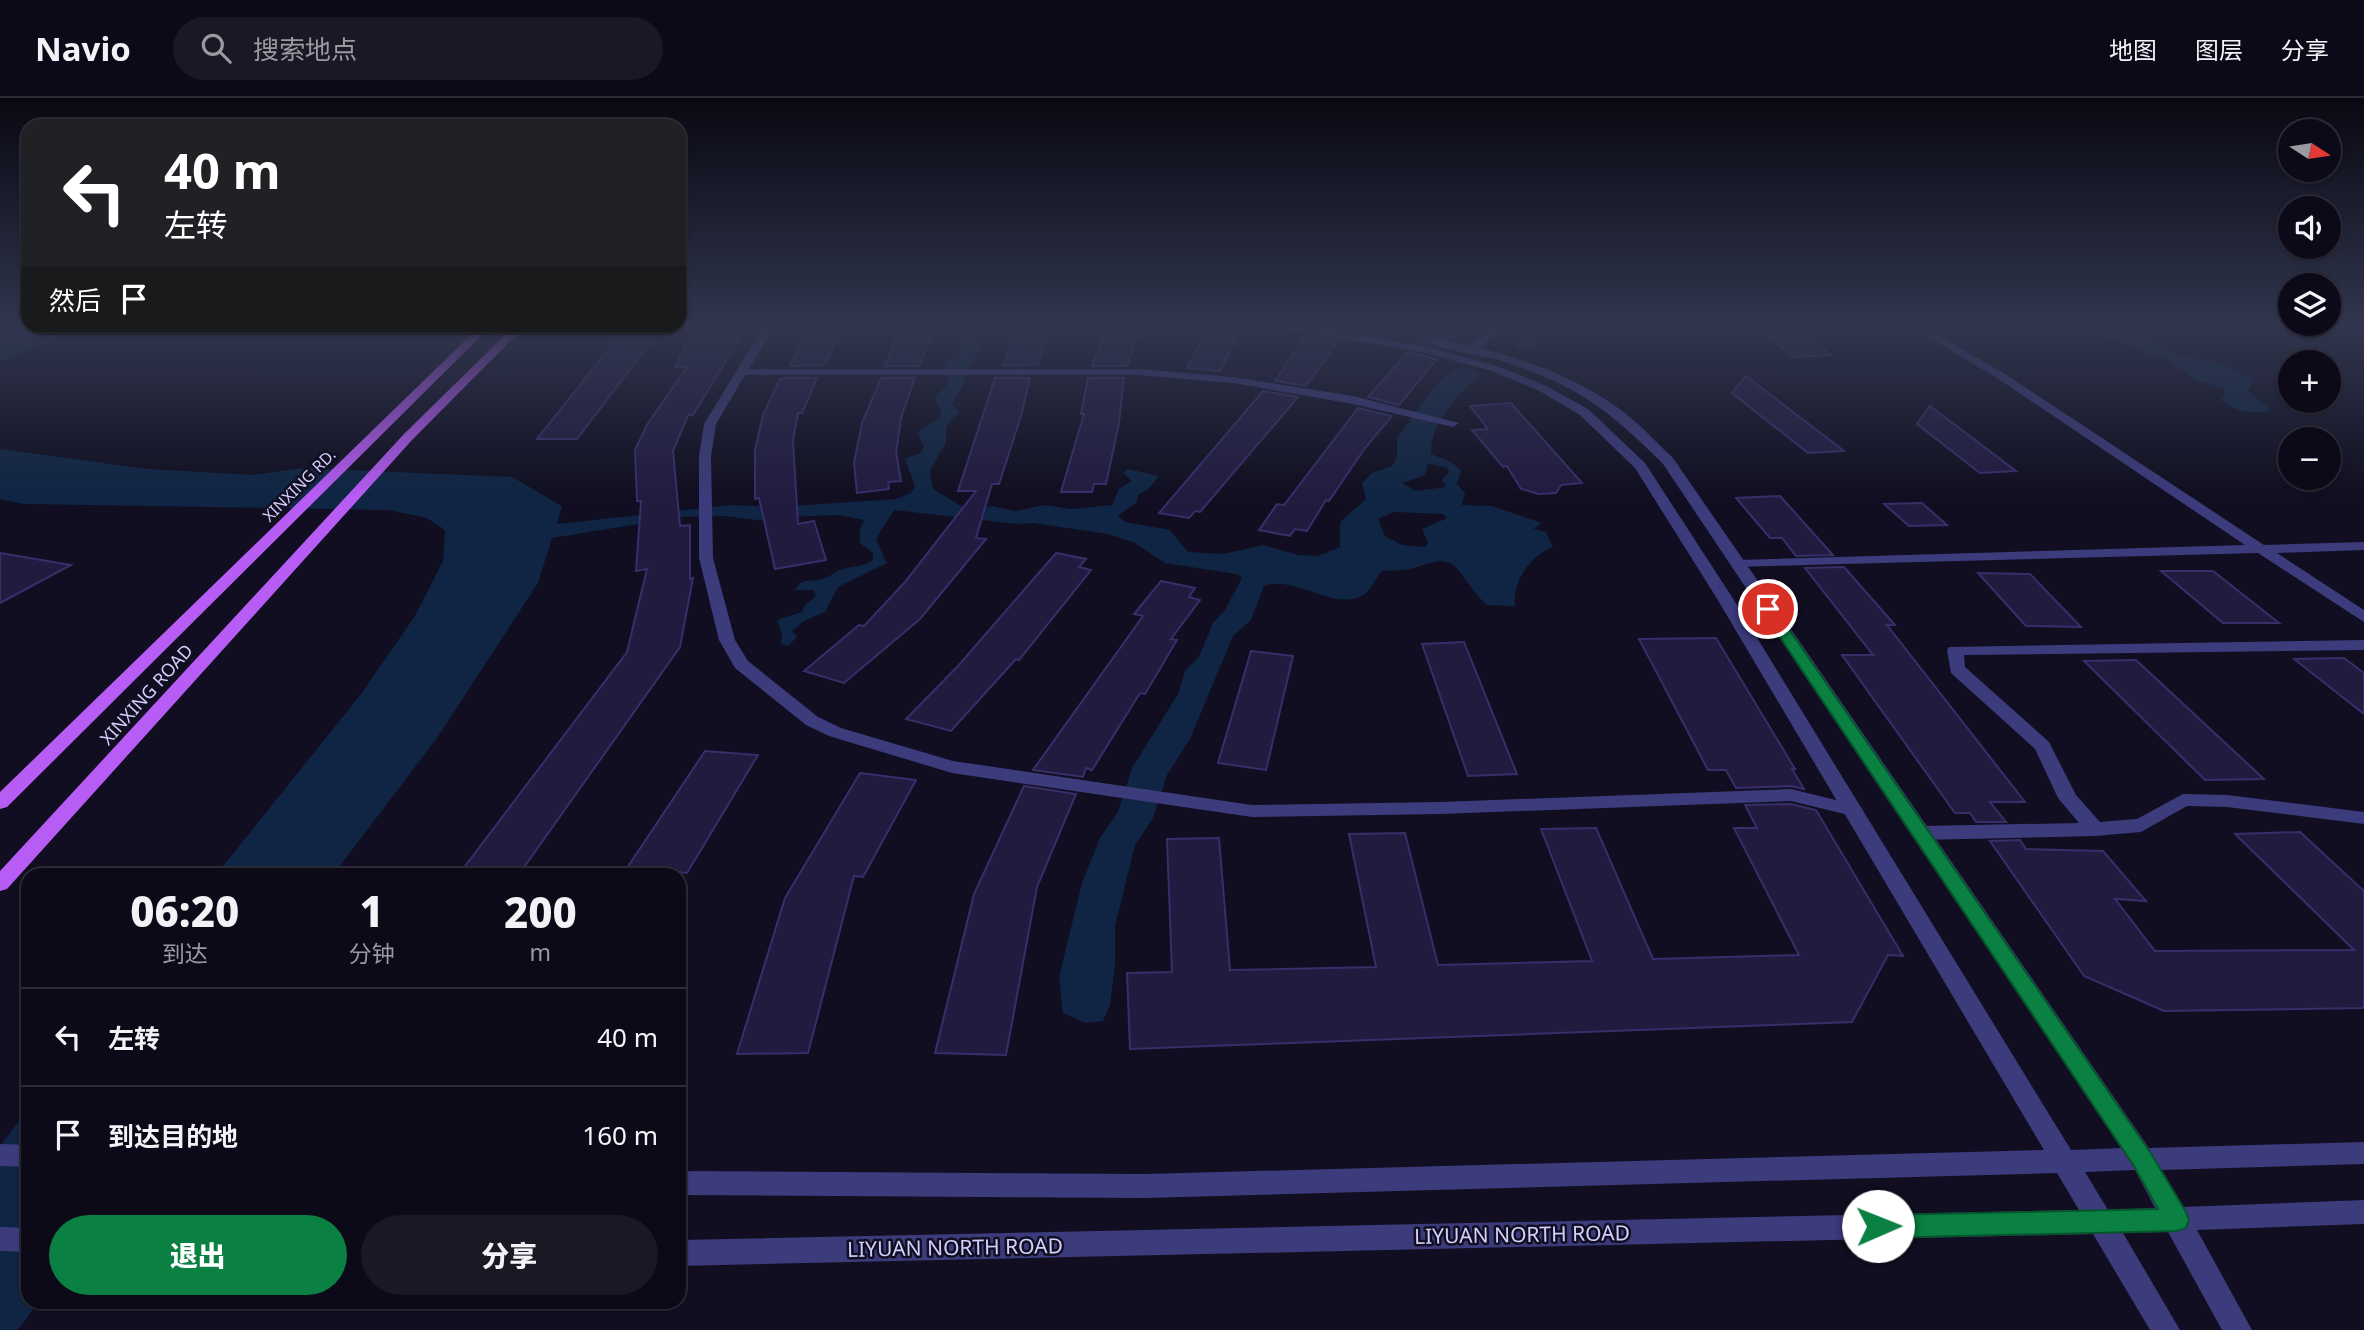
<!DOCTYPE html>
<html lang="zh">
<meta charset="utf-8">
<style>
body{margin:0;font-family:"Noto Sans","Noto Sans SC",sans-serif;background:#1a1825;color:#f1f3f6;height:100vh;display:flex;flex-direction:column;font-size:26px;white-space:nowrap}
*{box-sizing:border-box;margin:0}
p{font-size:23px;color:#9a9aa2}
.icon{flex:none;width:38px;height:38px;fill:none;stroke:currentColor;stroke-width:2;stroke-linecap:round;stroke-linejoin:round}
.map{position:relative;flex:1;overflow:hidden}
.details{position:absolute;left:21px;top:770px;width:665px;height:441px;display:flex;flex-direction:column;background:#0c0a18;border-radius:21px;box-shadow:0 2px 5px #0004,0 0 0 2px #2c2b37}
.details>*{flex:none}
.guide{position:absolute;left:21px;top:21px;width:665px;height:214px;border-radius:21px;box-shadow:0 2px 5px #0004,0 0 0 2px #2c2b37;background:#202124;color:#fff;overflow:hidden}
.needle{width:46px;rotate:102deg}
.controls{position:absolute;left:2278px;top:21px;display:grid;gap:14px}
.controls a{display:grid;place-items:center;width:63px;height:63px;border-radius:50%;background:#0c0a18;box-shadow:0 2px 5px #0004,0 0 0 2px #2c2b37;font-size:35px}
.pin{position:absolute;display:grid;place-items:center;width:60px;height:60px;color:#fff;margin:-30px;border:4px solid #fff;border-radius:50%;box-shadow:0 2px 7px #0007}
.me{position:absolute;width:77px;margin:-38px;rotate:89deg;stroke-linejoin:round;filter:drop-shadow(0 0 5px #0008)}
.turn{display:flex;align-items:center;gap:24px;height:147px;padding:0 28px;font-size:32px}
.turn .icon{width:91px;height:91px;stroke-width:2.5}
.turn b{display:block;font-size:49px;line-height:60px}
.then{display:flex;align-items:center;height:66px;padding:0 28px;background:#0003;gap:14px;font-size:26px}
.eta{display:flex;justify-content:space-evenly;align-items:center;height:119px;text-align:center}
.eta b{font-size:42px;font-weight:800;line-height:49px}
.primary-button{display:flex;gap:14px;margin-top:auto;padding:14px 28px}
.primary-button a{flex:1;height:80px;border-radius:42px;background:#0b8043;color:#fff;font-size:28px;font-weight:800;line-height:80px;text-align:center}
.primary-button a+a{background:#1a1825;color:#f1f3f6}
ul{padding:0;list-style:none}
li{display:flex;align-items:center;gap:21px;height:98px;padding:0 28px;border-top:2px solid #2c2b37}
li div{flex:1}
li b{display:block;font-size:26px}
li em{font-style:normal}
header{display:flex;align-items:center;gap:42px;box-sizing:border-box;height:98px;padding:0 35px;background:#0c0a18;border-bottom:2px solid #2c2b37}
header strong{font-size:33px}
nav{display:flex;gap:38px;margin-inline-start:auto;font-size:24px}
.search{width:490px;height:63px;background:#1a1825;display:flex;align-items:center;gap:18px;box-sizing:border-box;padding:0 24px;border-radius:38px;color:#9a9aa2;font-size:26px}
.map>svg:first-child{display:block}
.water{fill:#0f2543;fill-rule:evenodd}
.lines{fill:none;stroke-linecap:round;stroke-linejoin:round}
.canal{fill:#0f2543;fill-rule:evenodd}
.building{fill:#211b40;stroke:#382e6a;stroke-width:2}
.service{fill:#3c3b7c;fill-rule:evenodd}
.minor{fill:#3c3b7c;fill-rule:evenodd}
.secondary{fill:#6c6df7;fill-rule:evenodd}
.primary{fill:#b85cf6;fill-rule:evenodd}
.route{fill:#0b8043;stroke:#07532c;stroke-width:2}
.labels{text-anchor:middle;dominant-baseline:central;stroke-width:5;stroke-linejoin:round;paint-order:stroke}
.far-street-label{font-size:16px;fill:#d3cffc;stroke:#100e20}
.street-label{font-size:18px;fill:#d3cffc;stroke:#100e20}
.near-street-label{font-size:21px;fill:#d3cffc;stroke:#100e20}
</style>
<header>
<strong>Navio</strong>
<div class="search"><svg class="icon" aria-label="search" viewBox="0 0 24 24"><circle cx="10" cy="10" r="6"/><path d="M15 15l6 6"/></svg>搜索地点</div>
<nav><a>地图</a><a>图层</a><a>分享</a></nav>
</header>
<div class="map">
<svg width="2364" height="1232" viewBox="0 0 2364 1232">
<rect width="100%" height="100%" fill="#100e20"/>
<g class="water">
<path d="M12 228H83L0 264V232Z"/>
<path d="M963 231H982L983 236 977 243 980 252 961 277 965 284 952 306 959 314 946 328V345L930 372 933 391 959 407 979 411 992 408 1015 413 1044 407 1071 411 1112 407 1119 391 1132 383 1123 375 1128 371 1159 378 1148 391 1138 397 1137 404 1118 418 1125 424 1170 432 1188 454 1223 456 1263 447 1298 457 1318 458 1340 449V424L1366 401 1362 385 1372 375 1392 368 1397 359V339C1414 324 1447 247 1480 277 1458 297 1430 325 1431 356L1451 364 1461 372 1457 386 1465 395 1462 407 1492 408 1542 425 1534 431 1546 434 1553 449C1530 458 1512 484 1515 508L1487 507C1473 494 1470 487 1459 473 1445 454 1426 468 1410 471 1401 473 1391 472 1382 473 1376 479 1372 490 1366 495 1338 517 1296 476 1264 488L1251 522 1233 538 1190 641 1167 677 1153 720 1135 747 1115 828V868L1110 907 1103 923 1086 925 1063 915 1059 879 1082 785 1100 740 1118 714 1132 670 1178 596 1185 573 1199 559 1213 525 1225 512 1242 480 1236 476 1165 465 1133 444 1107 436 1034 425 1016 426 894 412 876 441 887 465 838 489 825 514 804 523 792 533 797 539 788 548 781 546 782 536 777 522 802 514 804 508 816 498 813 492H795C802 478 813 485 825 480 831 478 835 474 840 472 853 467 861 470 873 462V455L860 445V431L864 422 839 417 785 419 774 424 724 418 682 419 552 440 538 485 437 640 333 777H216L361 596 415 518 443 463 445 432 427 420 388 412 24 406 0 401V351L148 371 253 377 304 370 512 379 562 408 557 426 731 407 776 409 896 401 911 395 915 388 905 361 920 355 924 349 917 334 940 320 941 313 934 300 948 286 945 266 961 249 955 241 956 235ZM1427 366 1447 369 1449 375 1442 381 1446 389 1416 393 1402 385 1426 377ZM1394 414 1443 416 1447 420 1422 431 1428 445 1425 449 1402 447 1385 438 1378 421Z"/>
<path d="M2115 233 2136 235 2159 244 2176 256 2220 265 2254 282 2248 293 2272 312C2256 318 2231 313 2220 301L2226 295 2224 291 2195 282 2167 261 2143 255 2135 249 2104 238Z"/>
<path d="M28 1011V1204H38L18 1232H0V1048Z"/>
</g>
<g class="lines">
<path class="canal" d="M1531 228H1550L1532 252H1518L1515 248Z"/>
</g>
<g class="building">
<path d="M627 228H663L577 341H537Z"/>
<path d="M695 228H747L693 317H688L673 353 680 428 690 427V481L693 480 680 549 520 775 463 771 627 554 647 471 636 473 641 403H637L635 352 647 327 687 269H675Z"/>
<path d="M809 228H842L825 267 790 268Z"/>
<path d="M901 228H935L919 268H885Z"/>
<path d="M1017 228H1049L1038 266 1003 268Z"/>
<path d="M1107 228H1140L1127 268H1092Z"/>
<path d="M1209 228H1242L1220 273 1187 270Z"/>
<path d="M1431 228H1464L1453 241 1431 236 1423 241 1428 247 1417 244Z"/>
<path d="M1755 228H1793L1831 257 1793 259Z"/>
<path d="M1306 237 1338 243 1306 288 1275 283Z"/>
<path d="M1408 254 1437 261 1399 307 1368 299Z"/>
<path d="M1746 278 1844 353 1808 355 1732 295Z"/>
<path d="M785 280H817L802 315H798L793 342 798 426 814 423 826 462 775 471 759 400 755 401V352L763 317 780 281Z"/>
<path d="M881 280H915L901 320 896 355 901 383 888 384 889 391 857 395 854 365 862 325Z"/>
<path d="M995 280H1030L1021 318 999 386H992L976 440 986 441 920 521 844 585 804 573 859 527 864 528 905 484 976 393H958Z"/>
<path d="M1088 280H1124L1119 325 1106 386H1094L1092 394H1061L1084 316H1081Z"/>
<path d="M1263 293 1298 299 1200 414 1195 413 1189 420 1159 415Z"/>
<path d="M1511 305 1582 385 1561 387 1556 395 1539 396 1521 391 1507 368 1503 369 1472 332 1488 331 1470 308Z"/>
<path d="M1930 308 2016 373 1980 375 1917 326Z"/>
<path d="M1358 310 1392 318 1365 350 1329 403 1326 402 1307 433 1295 431 1290 438 1259 432 1277 406 1284 407Z"/>
<path d="M1780 398 1833 457 1796 458 1782 440H1770L1736 400Z"/>
<path d="M1922 405 1947 427 1909 428 1884 406Z"/>
<path d="M0 455 71 467 0 505Z"/>
<path d="M1056 455 1086 461 1079 469 1091 472 1019 562 1016 561 951 633 906 621 958 568Z"/>
<path d="M1844 469 1895 527H1887L2025 704H1990L2006 724H1976L1970 715H1955L1842 557H1873L1805 470Z"/>
<path d="M2161 473H2213L2279 525H2223Z"/>
<path d="M1978 475 2030 476 2081 529 2026 528Z"/>
<path d="M1161 483 1195 490 1189 499 1200 502 1171 541 1177 542 1145 596 1140 595 1092 672 1086 670 1083 679 1033 672 1143 518 1134 516Z"/>
<path d="M1716 540 1795 671H1792L1804 691 1791 688 1736 690 1726 672H1708L1639 541Z"/>
<path d="M1464 544 1517 676 1468 678 1422 546Z"/>
<path d="M1251 553 1293 558 1266 672 1218 665Z"/>
<path d="M2344 560 2364 575V616L2294 561Z"/>
<path d="M2136 562 2264 681 2205 682 2084 563Z"/>
<path d="M705 653 758 657 687 775 627 770Z"/>
<path d="M860 675 916 682 863 779 854 778 808 955 737 956 785 800Z"/>
<path d="M1024 688 1076 696 1037 789 1006 957 935 955 974 796Z"/>
<path d="M1791 706 1816 712 1903 858 1888 857 1852 924 1130 951 1127 875 1172 874 1167 741 1219 740 1230 872 1376 869 1349 736 1405 735 1438 867 1592 863 1541 731 1596 730 1653 861 1799 857 1734 730H1757L1745 707Z"/>
<path d="M2300 734 2364 793V910L2164 913 2084 878 1990 743 2020 742 2026 751 2103 753 2146 803 2115 801 2155 853 2354 852 2235 736Z"/>
</g>
<g class="lines">
<g class="service">
<path d="M764 228H774L749 271H1138L1233 279 1353 298 1459 325 1453 329 1353 306 1233 285 1138 277H745L716 326 711 358 713 460 735 542 748 563 818 619 841 630 953 663 1252 707 1440 704 1791 691 1860 708 1863 712 1860 716 1853 718 1791 703 1440 716 1252 719 952 675 829 638 806 627 735 570 719 542 699 460V358L704 326Z"/>
<path d="M1494 228H1505L1477 252H1469V248Z"/>
<path d="M1910 228H1922L2005 276 2264 447 2364 444V452L2277 455 2364 512V524L2258 455 1733 469 1731 466 1738 462 2245 447 1997 280Z"/>
<path d="M2364 542V552L1964 557 1965 569 2049 644 2076 697 2100 724 2137 721 2183 696 2227 697 2364 714V726L2227 709 2187 708 2141 734 2095 738 1921 742 1914 740 1911 735 1914 730 1921 728 2079 725 2058 700 2035 651 1951 575 1947 552 1949 549Z"/>
</g>
<g class="minor">
<path d="M1279 228H1303L1423 248 1500 269 1546 288 1588 311 1645 365 1732 499 2071 1052 2121 1050 1663 366C1609 312 1576 287 1502 263 1483 257 1437 251 1425 242L1430 239C1497 252 1565 271 1621 312 1640 326 1656 344 1673 360L2149 1050 2364 1044V1066L2162 1072 2183 1109 2364 1102V1126L2197 1132 2252 1232H2222L2168 1134 2123 1135 2180 1232H2150L2093 1136 679 1168V1142L2079 1112 2057 1075 1145 1100 679 1097V1073L1145 1076 2044 1052 1716 499 1635 370 1580 317 1538 292 1492 273 1422 254 1284 231ZM2135 1072 2155 1110 2108 1112 2085 1074Z"/>
<path d="M0 1046 28 1047V1069L0 1068Z"/>
<path d="M0 1129 28 1130V1154L0 1153Z"/>
</g>
<path class="secondary" d="M2353 228H2364V233L2354 230Z"/>
<g class="primary">
<path d="M480 228H491L7 709 0 711V694Z"/>
<path d="M514 228H525L412 342 7 791 0 793V773L404 336Z"/>
</g>
</g>
<linearGradient id="sky" x2="0" y2="1"><stop stop-color="#090812"/><stop offset="0.57" stop-color="#31364e"/><stop offset="1" stop-color="#31364e" stop-opacity="0"/></linearGradient>
<rect width="2364" height="400" fill="url(#sky)"/>
<path class="route" d="M1768 506 1773 508 2150 1054 2186 1114 2189 1122 2186 1130 2177 1133 1878 1140 1869 1136 1866 1128 1869 1121 1878 1117 2158 1111 2134 1068 1761 511Z"/>
<g class="labels">
<g class="far-street-label">
<text transform="translate(299 387) rotate(-45)">XINXING RD.</text>
</g>
<g class="street-label">
<text transform="translate(146 596) rotate(-48)">XINXING ROAD</text>
</g>
<g class="near-street-label">
<text transform="translate(1522 1136) rotate(-1)">LIYUAN NORTH ROAD</text>
<text transform="translate(955 1149) rotate(-1)">LIYUAN NORTH ROAD</text>
</g>
</g>
</svg>
<div class="controls">
<a><svg class="needle" viewBox="-14 -14 28 28"><path d="M0-13l5 13h-10z" fill="#e53935"/><path d="M0 13l5-13h-10z" fill="#9a9aa2"/></svg></a>
<a><svg class="icon" aria-label="sound" viewBox="0 0 24 24"><path d="M4 9h4l5-4v14l-5-4H4zM17 9q2 3 0 6"/></svg></a>
<a><svg class="icon" aria-label="layers" viewBox="0 0 24 24"><path d="M12 4l9 5-9 5-9-5zM3 14l9 5 9-5"/></svg></a>
<a>+</a>
<a>−</a>
</div>
<div class="pin" style="left:1768px;top:511px;background:#d93025"><svg class="icon" aria-label="arrive" viewBox="0 0 24 24"><path d="M6 21V4h12l-3 4 3 4H6"/></svg></div>
<svg class="me" style="left:1878px;top:1128px" viewBox="-20 -20 40 40"><circle r="19" fill="#fff"/><path d="M0-13L10 11 0 6-10 11z" fill="#0b8043"/></svg>
<div class="guide">
<div class="turn"><svg class="icon" aria-label="left" viewBox="0 0 24 24"><path d="M17 20v-9H6M10 6l-5 5 5 5"/></svg><div><b>40 m</b>左转</div></div>
<div class="then">然后<svg class="icon" aria-label="arrive" viewBox="0 0 24 24"><path d="M6 21V4h12l-3 4 3 4H6"/></svg></div>
</div>
<section class="details">
<div class="eta">
<div><b>06:20</b><p>到达</p></div>
<div><b>1</b><p>分钟</p></div>
<div><b>200</b><p>m</p></div>
</div>
<ul>
<li><svg class="icon" aria-label="left" viewBox="0 0 24 24"><path d="M17 20v-9H6M10 6l-5 5 5 5"/></svg><div><b>左转</b></div><em>40 m</em></li>
<li><svg class="icon" aria-label="arrive" viewBox="0 0 24 24"><path d="M6 21V4h12l-3 4 3 4H6"/></svg><div><b>到达目的地</b></div><em>160 m</em></li>
</ul>
<div class="primary-button"><a>退出</a><a>分享</a></div>
</section>
</div>
